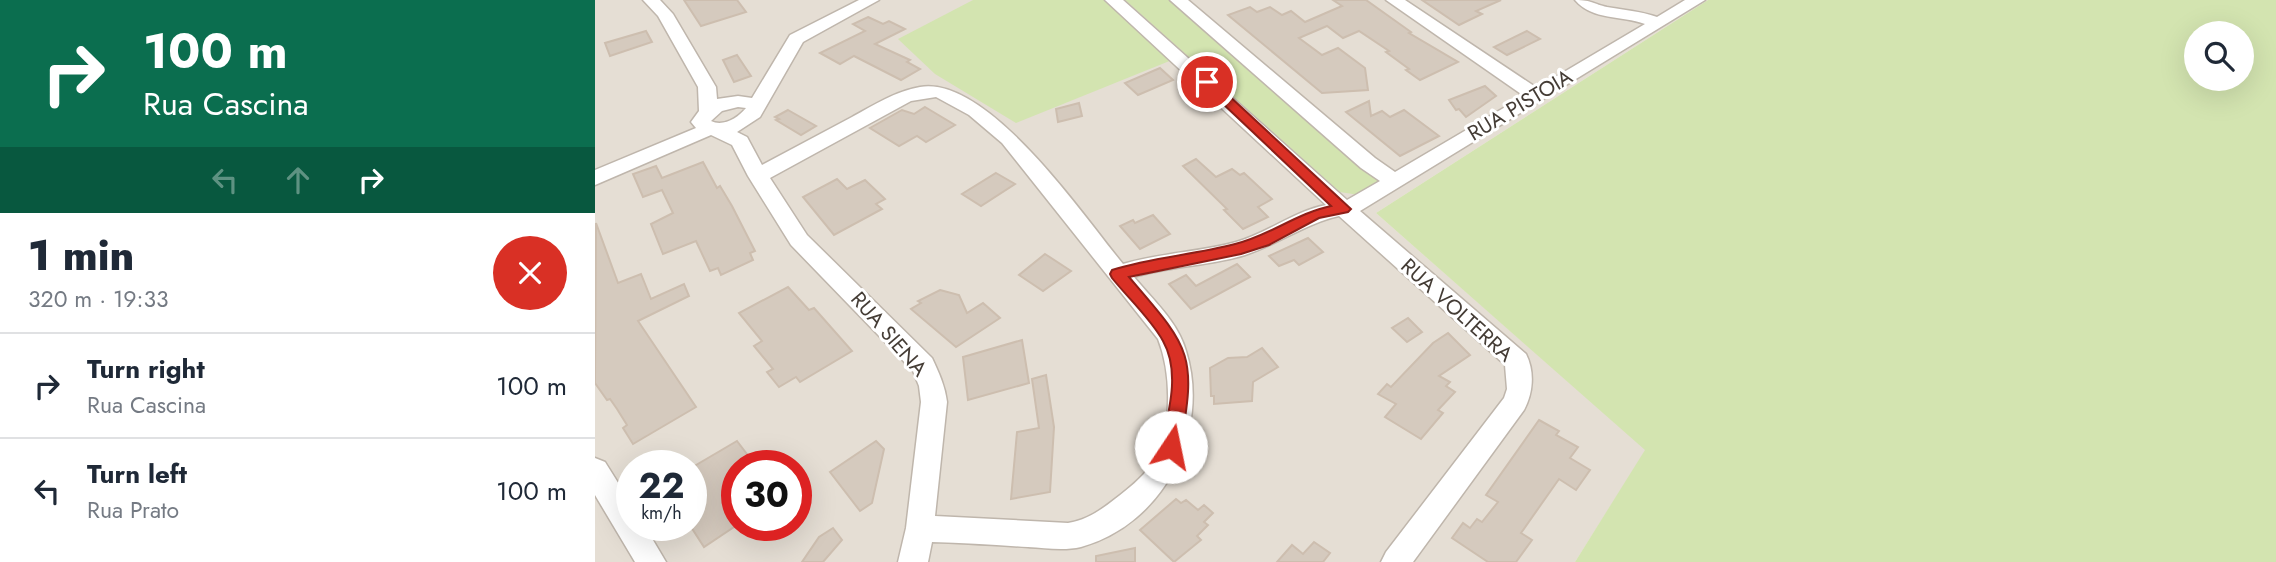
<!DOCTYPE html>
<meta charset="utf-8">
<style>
body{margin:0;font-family:Jost,sans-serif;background:#f6f6f7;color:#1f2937;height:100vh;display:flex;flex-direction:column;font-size:26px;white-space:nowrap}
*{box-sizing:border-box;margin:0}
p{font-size:23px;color:#747a83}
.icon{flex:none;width:38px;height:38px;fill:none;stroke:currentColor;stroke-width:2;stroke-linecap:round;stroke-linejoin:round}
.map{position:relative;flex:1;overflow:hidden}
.panel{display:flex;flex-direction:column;background:#fff;width:595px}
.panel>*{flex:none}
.hud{background:#0b6e4f;color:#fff;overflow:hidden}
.fabs{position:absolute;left:1589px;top:21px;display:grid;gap:14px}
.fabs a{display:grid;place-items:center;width:70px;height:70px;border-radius:50%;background:#fff;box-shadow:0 7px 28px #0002;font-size:35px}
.speed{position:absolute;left:21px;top:450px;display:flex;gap:14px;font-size:35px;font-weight:700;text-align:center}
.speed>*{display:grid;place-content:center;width:91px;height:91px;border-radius:50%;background:#fff;box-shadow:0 7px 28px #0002;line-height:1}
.speed small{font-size:18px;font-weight:400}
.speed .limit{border:10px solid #d22;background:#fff;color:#111}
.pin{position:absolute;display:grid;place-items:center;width:60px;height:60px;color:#fff;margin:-30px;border:4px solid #fff;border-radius:50%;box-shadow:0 2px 7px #0007}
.me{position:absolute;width:77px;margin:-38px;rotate:11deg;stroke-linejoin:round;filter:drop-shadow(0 0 5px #0008)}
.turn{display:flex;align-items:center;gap:24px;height:147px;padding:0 28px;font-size:32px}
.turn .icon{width:91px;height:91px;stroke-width:2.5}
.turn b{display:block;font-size:49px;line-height:60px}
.lanes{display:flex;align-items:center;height:66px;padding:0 28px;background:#0003;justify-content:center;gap:35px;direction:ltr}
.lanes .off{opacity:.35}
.round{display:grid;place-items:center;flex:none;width:74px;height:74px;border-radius:37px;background:#f6f6f7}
.summary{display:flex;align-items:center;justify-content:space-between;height:119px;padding:0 28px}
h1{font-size:42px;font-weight:800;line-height:52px}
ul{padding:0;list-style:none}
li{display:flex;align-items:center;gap:21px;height:105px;padding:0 28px;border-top:2px solid #e0e1e3}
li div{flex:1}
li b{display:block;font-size:26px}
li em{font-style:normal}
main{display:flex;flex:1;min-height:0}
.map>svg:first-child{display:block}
.residential{fill:#e5ded4;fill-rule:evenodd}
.green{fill:#d3e4b0;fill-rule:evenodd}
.building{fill:#d5cabe;stroke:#cdbeaf;stroke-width:2}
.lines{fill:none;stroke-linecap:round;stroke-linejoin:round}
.minor-casing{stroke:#bfb6ac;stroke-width:3}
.minor{fill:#fff;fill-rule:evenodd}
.route{fill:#d93025;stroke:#8d1f18;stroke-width:2}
.labels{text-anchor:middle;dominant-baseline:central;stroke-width:6;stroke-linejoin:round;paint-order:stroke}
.street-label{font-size:21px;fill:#443c35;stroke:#fff}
</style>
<main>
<section class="panel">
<div class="hud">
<div class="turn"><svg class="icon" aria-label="right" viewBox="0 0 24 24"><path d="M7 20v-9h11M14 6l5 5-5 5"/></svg><div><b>100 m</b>Rua Cascina</div></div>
<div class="lanes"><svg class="icon off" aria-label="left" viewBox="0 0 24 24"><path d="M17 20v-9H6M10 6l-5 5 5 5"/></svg><svg class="icon off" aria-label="ahead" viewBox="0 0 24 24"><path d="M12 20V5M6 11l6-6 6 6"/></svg><svg class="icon" aria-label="right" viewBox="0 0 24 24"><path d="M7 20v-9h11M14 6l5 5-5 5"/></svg></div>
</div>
<div class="summary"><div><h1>1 min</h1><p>320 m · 19:33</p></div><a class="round" style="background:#d93025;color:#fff"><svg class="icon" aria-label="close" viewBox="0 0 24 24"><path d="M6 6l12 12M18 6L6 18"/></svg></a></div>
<ul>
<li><svg class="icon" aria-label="right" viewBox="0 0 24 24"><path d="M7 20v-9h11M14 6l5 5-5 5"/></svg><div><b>Turn right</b><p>Rua Cascina</p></div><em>100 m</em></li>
<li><svg class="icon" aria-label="left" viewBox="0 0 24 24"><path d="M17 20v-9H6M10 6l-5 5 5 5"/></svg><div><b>Turn left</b><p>Rua Prato</p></div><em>100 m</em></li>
</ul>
</section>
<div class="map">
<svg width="1681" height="562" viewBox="0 0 1681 562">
<rect width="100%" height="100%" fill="#f2ece5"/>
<path class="residential" d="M0 0H1113L781 213 1051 450 980 562H0ZM37 466H96V525H37ZM142 466H201V525H142Z"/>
<g class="green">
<path d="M378 0H511L577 60 421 123 340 74 303 39Z"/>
<path d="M530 0H576L783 175 782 187 764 195 745 192Z"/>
<path d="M1113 0H1681V562H980L1050 450 781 213ZM1647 33V79H1601V33Z"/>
</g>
<g class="building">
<path d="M89 0H142L151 12 106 26Z"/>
<path d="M738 0H771L816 32 814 33 863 62 825 80 811 70 814 69 791 52 794 51 764 31 748 38 732 26 704 38 727 55 743 48 770 68 773 90 727 93 633 15 655 7 662 12 675 7 687 15 696 11 710 22 747 6Z"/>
<path d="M827 0H906L881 11 887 14 864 25Z"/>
<path d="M273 17 288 24 294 21 310 29 280 44 315 60 312 62 325 69 306 80 259 56 245 64 225 53 270 31 258 24Z"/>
<path d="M51 31 57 42 15 56 10 43Z"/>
<path d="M932 31 945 39 912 55 899 47Z"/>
<path d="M142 55 156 76 139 82 128 60Z"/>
<path d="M565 68 578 80 543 95 530 83Z"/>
<path d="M890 86 901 96 871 117 864 109 861 110 854 100Z"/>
<path d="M774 101 776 116 787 111 795 117 809 110 844 136 805 156 751 112Z"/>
<path d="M484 103 487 116 463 122 461 109Z"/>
<path d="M330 107 360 125 331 142 322 136 304 146 275 128 307 110 319 114Z"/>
<path d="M193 110 221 126 206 135 181 120 184 119 180 117Z"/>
<path d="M601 159 621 177 637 169 645 175 649 173 677 199 663 207 673 217 648 229 629 210 632 209 588 166Z"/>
<path d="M108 162 122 188 125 186 137 206 160 251 155 253 158 260 126 275 123 268 115 271 101 241 68 254 56 224 78 213 67 190 48 197 38 174 61 166 67 178Z"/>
<path d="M401 173 420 184 386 206 367 194Z"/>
<path d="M242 179 252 189 270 180 290 199 281 204 287 209 239 235 208 197Z"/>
<path d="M558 215 575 234 545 249 525 226 538 220 540 223Z"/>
<path d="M1 223 23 283 46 274 56 299 89 284 94 296 43 321 101 407 38 444 28 428 32 425 22 409 15 399 12 400 0 383Z"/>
<path d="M713 238 728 252 704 265 699 260 684 266 674 256Z"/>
<path d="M450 254 476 271 448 291 424 275Z"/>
<path d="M642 264 655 277 596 309 574 284 591 275 601 286Z"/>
<path d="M193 287 214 310 219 308 257 351 205 382 201 377 184 387 172 372 178 369 159 346 167 341 144 313Z"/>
<path d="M345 290 364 295 372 313 388 303 405 318 361 347 316 309 326 303 323 301Z"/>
<path d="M813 318 827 332 812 342 797 328Z"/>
<path d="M853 333 875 355 844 376 855 382 851 386 860 392 843 410 848 413 826 439 790 417 801 404 783 394 792 384 796 387 838 343Z"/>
<path d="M427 340 434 383 373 400 368 357Z"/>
<path d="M667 348 683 367 658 382 657 401 619 404V396H616L615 368 633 358 652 357Z"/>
<path d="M451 375 459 427 455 492 416 499 422 432 444 428 437 379Z"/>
<path d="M944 420 964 431 961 435 983 447 975 458 995 470 981 490 964 479 926 533 937 540 921 562H893L857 538 868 523 875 528 882 519 887 522 903 502 891 495Z"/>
<path d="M142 441 161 466H142V525L109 547 96 527V468Z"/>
<path d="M281 441 289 449 277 503 265 511 235 472Z"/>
<path d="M581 499 586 503 591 500 603 510 609 505 618 513 609 522 613 525 602 536 606 540 579 562 545 530Z"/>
<path d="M238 528 247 540 228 562H207L224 537Z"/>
<path d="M719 542 735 553 728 562H682L697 545 708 554Z"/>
<path d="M540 548V562H501V556Z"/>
</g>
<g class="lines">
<defs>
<g id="minor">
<path d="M48 0H65L78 14 121 87 122 99 143 96 157 98 195 35 264 0H284L208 42 165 117 142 132 152 137 167 165C197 149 227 133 257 117 279 105 301 91 325 87 393 75 489 217 528 264 565 253 604 252 641 242 673 233 699 211 731 205L510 0H528L752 200 785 181 766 168 575 0H593L780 158 800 172 929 96 791 0H810L942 88 1050 24C1026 15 998 21 980 0 998 0 998 4 1012 7 1029 10 1045 11 1062 17L1090 0H1110L765 211 931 354C940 372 938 393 929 410L818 562H786L791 552 909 398 912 389 910 365 744 216C711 223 682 245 650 255 614 266 575 266 539 277 558 300 583 322 591 351 616 431 569 524 486 547 469 551 450 548 433 547 401 545 369 543 337 542L333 562H303L311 528 326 402 324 386 318 371 196 245 153 176 137 145 116 135 0 185V170L101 128 96 122 104 111 103 87 63 16ZM341 97 374 115 407 143 563 339C577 375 578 431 556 465 547 478 533 489 520 499 506 510 492 520 473 523L340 516 352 402C350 386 344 373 337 358L212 235 175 178 316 101ZM143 107 151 108C143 118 128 127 116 121L127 111Z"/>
<path d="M0 458 10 462 37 505V525H49L71 562H40L0 495Z"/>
</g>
</defs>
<use href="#minor" class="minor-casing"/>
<use href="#minor" class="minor"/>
</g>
<path class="route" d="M612 79 617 80 756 209 753 212 724 218 674 245 646 254 534 277C594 347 603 353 585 447L582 453 576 455 569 453 566 447C573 414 586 373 568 341 556 319 533 298 517 278L515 274 517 270C557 257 599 255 640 244 674 236 702 213 736 206L608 85V80Z"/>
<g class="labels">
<g class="street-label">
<text transform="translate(925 105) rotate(-31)">RUA PISTOIA</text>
<text transform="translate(862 310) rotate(42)">RUA VOLTERRA</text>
<text transform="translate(294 334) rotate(49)">RUA SIENA</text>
</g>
</g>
</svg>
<div class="fabs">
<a><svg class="icon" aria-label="search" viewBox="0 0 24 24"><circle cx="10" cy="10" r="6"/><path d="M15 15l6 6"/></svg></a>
</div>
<div class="speed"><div>22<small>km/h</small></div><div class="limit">30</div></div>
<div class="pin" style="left:612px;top:82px;background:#d93025"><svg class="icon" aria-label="arrive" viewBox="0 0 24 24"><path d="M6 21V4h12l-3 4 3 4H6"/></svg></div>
<svg class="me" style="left:576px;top:447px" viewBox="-20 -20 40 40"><circle r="19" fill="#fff"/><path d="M0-13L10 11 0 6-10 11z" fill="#d93025"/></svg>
</div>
</main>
